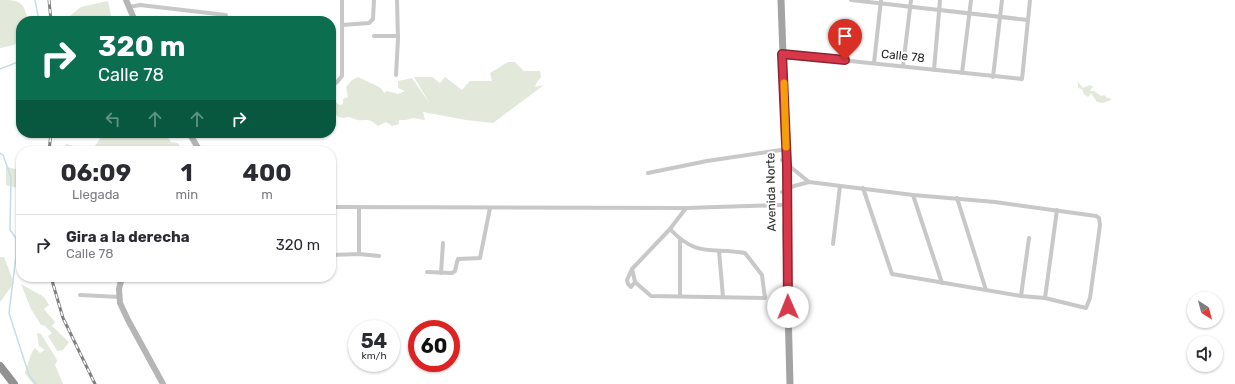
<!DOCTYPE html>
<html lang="es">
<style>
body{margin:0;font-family:Rubik,sans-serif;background:#f7f7f7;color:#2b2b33;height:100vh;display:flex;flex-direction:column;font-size:15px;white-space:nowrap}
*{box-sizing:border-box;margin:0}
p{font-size:13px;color:#7c7c81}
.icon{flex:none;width:22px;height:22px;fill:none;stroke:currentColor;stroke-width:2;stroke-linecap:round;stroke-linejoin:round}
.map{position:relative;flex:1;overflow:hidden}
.sheet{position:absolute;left:16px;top:146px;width:320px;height:136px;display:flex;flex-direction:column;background:#fff;border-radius:16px;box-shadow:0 1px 3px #0004}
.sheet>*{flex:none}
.banner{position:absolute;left:16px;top:16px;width:320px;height:122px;border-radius:16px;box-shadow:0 1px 3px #0004;background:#0b6e4f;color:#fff;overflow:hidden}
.needle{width:26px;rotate:144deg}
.controls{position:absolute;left:1187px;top:292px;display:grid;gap:8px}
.controls a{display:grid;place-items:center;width:36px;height:36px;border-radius:50%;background:#fff;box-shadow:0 1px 3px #0004;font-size:20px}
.speed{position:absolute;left:348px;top:320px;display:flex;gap:8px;font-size:20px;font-weight:700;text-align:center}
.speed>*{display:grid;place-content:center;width:52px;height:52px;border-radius:50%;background:#fff;box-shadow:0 1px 3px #0004;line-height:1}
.speed small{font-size:10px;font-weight:400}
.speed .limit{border:6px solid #d22;background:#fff;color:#111}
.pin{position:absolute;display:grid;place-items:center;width:34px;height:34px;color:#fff;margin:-41px -17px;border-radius:50% 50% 50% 0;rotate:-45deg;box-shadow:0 0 4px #0007}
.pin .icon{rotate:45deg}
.me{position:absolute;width:44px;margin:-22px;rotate:359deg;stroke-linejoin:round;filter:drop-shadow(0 0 3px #0008)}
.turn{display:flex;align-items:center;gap:14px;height:84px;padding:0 16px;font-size:18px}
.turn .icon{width:52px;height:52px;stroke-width:2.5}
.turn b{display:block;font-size:28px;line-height:34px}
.lanes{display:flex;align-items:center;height:38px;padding:0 16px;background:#0003;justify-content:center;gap:20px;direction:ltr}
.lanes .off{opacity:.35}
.eta{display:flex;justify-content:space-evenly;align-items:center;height:68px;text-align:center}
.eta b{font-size:24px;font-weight:700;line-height:28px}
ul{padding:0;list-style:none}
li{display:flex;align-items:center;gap:12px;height:60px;padding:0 16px;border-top:1px solid #e1e1e2}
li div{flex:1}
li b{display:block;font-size:15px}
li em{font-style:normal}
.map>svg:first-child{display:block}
.green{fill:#e2e8da}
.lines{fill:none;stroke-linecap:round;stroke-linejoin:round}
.stream{stroke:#c7dce7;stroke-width:1.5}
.street{stroke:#c8c8c8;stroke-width:4}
.secondary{stroke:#b5b5b5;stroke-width:6}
.primary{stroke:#a3a3a3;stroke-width:7}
.highway{stroke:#929292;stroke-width:8}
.rail-casing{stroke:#808080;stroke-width:3}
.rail{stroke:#fff;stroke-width:1.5;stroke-dasharray:4.5;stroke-linecap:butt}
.route-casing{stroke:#8c2530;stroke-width:10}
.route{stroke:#d7394a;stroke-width:7}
.slow{stroke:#f59e0b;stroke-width:7}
.labels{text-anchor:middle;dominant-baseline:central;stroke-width:4;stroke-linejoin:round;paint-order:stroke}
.street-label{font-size:12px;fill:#2b2b2b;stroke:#fff}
</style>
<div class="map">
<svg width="1235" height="384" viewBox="0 0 1235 384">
<rect width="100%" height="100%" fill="#fff"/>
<g class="green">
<path d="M0 0C19 0 24 1 28 21H21V39L14 45 0 48Z"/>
<path d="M108 1 112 21H64L81 7Z"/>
<path d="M508 62H515L524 71H540L541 77 537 82 535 87 544 85 493 123 466 120 423 112 425 120 413 118 406 120H399V124L392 126 386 122 378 126C367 117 369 121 357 120 354 119 351 117 348 117 344 118 342 118 338 117L335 113 331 116V99L340 105 343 104V99L348 97 346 87 352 80 358 77 381 88 384 93 387 91 398 94 405 91 398 88V81L412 78 430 104 414 77H432L440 83 445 77 462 90 470 81H492L490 73Z"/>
<path d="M1077 81 1083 88 1090 85 1093 87 1091 89 1090 91H1094L1101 96 1104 95 1107 98H1110L1111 100 1103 103 1097 102 1091 93 1088 97 1084 94 1082 89 1078 88V84Z"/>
<path d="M104 133H165L171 142 178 143 182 151H65L66 144 89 150 95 146Z"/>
<path d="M6 167 21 170V189L6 185Z"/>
<path d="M0 257H4L14 283 0 302Z"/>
<path d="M21 284 44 297 49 305 44 309 55 322 52 326 69 342 63 350 57 351 48 336 52 333 45 326 41 325 31 309Z"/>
<path d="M37 333 41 334 57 360 55 365 63 384H33L25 373C28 365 30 353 35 348L40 353 45 350 39 346Z"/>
</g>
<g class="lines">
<g class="stream">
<path d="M35 0 39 21"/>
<path d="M0 69 18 62H21"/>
<path d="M0 153 3 155 11 177 10 230 16 238V256L9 313 29 375 36 384"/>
</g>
<g class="street">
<path d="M851 0 1028 20"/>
<path d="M129 7 140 5 226 15"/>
<path d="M342 25 369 23 373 19 374 0"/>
<path d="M374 36H398"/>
<path d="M783 54 1022 79 1030 0"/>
<path d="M845 60 847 32"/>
<path d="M874 63 881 0"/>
<path d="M903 66 911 0"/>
<path d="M934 70 940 0"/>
<path d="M962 73 971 0"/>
<path d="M396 75 398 39 397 0"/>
<path d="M993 77 1002 0"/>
<path d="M331 86 337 82 342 76V0"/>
<path d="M782 160 809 182"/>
<path d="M648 173 707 161 781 150"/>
<path d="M782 192 794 186 809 182 913 195 995 202 1096 216 1099 218 1100 225 1090 298 1086 308 1045 298 1021 296 892 274 863 188"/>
<path d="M913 195 942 283"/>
<path d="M957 198 986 290"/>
<path d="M331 207 686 208 782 205"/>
<path d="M680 240V296"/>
<path d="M833 244 840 186"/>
<path d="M719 251 723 297"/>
<path d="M359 254V207"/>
<path d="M331 255 359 254 379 256"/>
<path d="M632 269 635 282 631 287 628 284 627 280 632 269 670 229 686 208"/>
<path d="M427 272 452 273 455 271 457 262 458 259 480 258 490 208"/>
<path d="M441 273 443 243"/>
<path d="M635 282 651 296 765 298 762 275 745 253C712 247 697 258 670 229"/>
<path d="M80 295 120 297"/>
<path d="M1021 296 1029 238"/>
<path d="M1045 298 1057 210"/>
</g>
<g class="secondary">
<path d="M126 0 135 21"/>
<path d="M189 133 200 151"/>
<path d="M122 277 119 289 120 303 128 320 163 384"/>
</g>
<path class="primary" d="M781 0 787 165 786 232 790 384"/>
<path class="highway" d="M0 366 14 384"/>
<defs>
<g id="rail">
<path d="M49 0 51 21"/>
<path d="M49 151 51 133"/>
<path d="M51 277 63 318 95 384"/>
</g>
</defs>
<use href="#rail" class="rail-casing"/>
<use href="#rail" class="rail"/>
</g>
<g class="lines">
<defs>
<path id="route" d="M788 307 787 165 782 54 845 60"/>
</defs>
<use href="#route" class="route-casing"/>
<use href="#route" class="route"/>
<path class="slow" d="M784 83 786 147"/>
</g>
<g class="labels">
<g class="street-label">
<text transform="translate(903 56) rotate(6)">Calle 78</text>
<text transform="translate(771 192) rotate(-91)">Avenida Norte</text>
</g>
</g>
</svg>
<div class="controls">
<a><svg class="needle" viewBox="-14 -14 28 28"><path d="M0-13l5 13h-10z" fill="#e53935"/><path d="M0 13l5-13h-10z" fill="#7c7c81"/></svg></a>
<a><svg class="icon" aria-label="sound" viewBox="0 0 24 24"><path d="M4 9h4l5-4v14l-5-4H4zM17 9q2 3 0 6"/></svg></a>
</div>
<div class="speed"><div>54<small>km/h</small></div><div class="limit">60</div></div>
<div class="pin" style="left:845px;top:60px;background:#d93025"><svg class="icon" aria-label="arrive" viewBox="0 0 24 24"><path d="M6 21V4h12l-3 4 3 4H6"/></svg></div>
<svg class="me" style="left:788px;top:307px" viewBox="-20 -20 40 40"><circle r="19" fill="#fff"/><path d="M0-13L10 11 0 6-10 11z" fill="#d7394a"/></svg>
<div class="banner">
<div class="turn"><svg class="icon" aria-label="right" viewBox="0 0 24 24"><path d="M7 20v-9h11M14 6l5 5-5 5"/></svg><div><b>320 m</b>Calle 78</div></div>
<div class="lanes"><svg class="icon off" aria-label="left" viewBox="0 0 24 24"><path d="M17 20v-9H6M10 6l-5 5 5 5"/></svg><svg class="icon off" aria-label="ahead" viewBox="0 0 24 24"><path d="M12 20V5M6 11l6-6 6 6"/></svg><svg class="icon off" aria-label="ahead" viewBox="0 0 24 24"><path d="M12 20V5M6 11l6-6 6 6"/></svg><svg class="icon" aria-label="right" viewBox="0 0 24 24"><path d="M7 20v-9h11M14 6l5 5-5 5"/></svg></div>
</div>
<section class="sheet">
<div class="eta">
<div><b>06:09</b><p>Llegada</p></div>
<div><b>1</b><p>min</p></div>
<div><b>400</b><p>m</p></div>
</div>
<ul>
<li><svg class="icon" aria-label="right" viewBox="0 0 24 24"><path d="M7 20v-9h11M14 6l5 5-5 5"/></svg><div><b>Gira a la derecha</b><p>Calle 78</p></div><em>320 m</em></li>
</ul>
</section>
</div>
